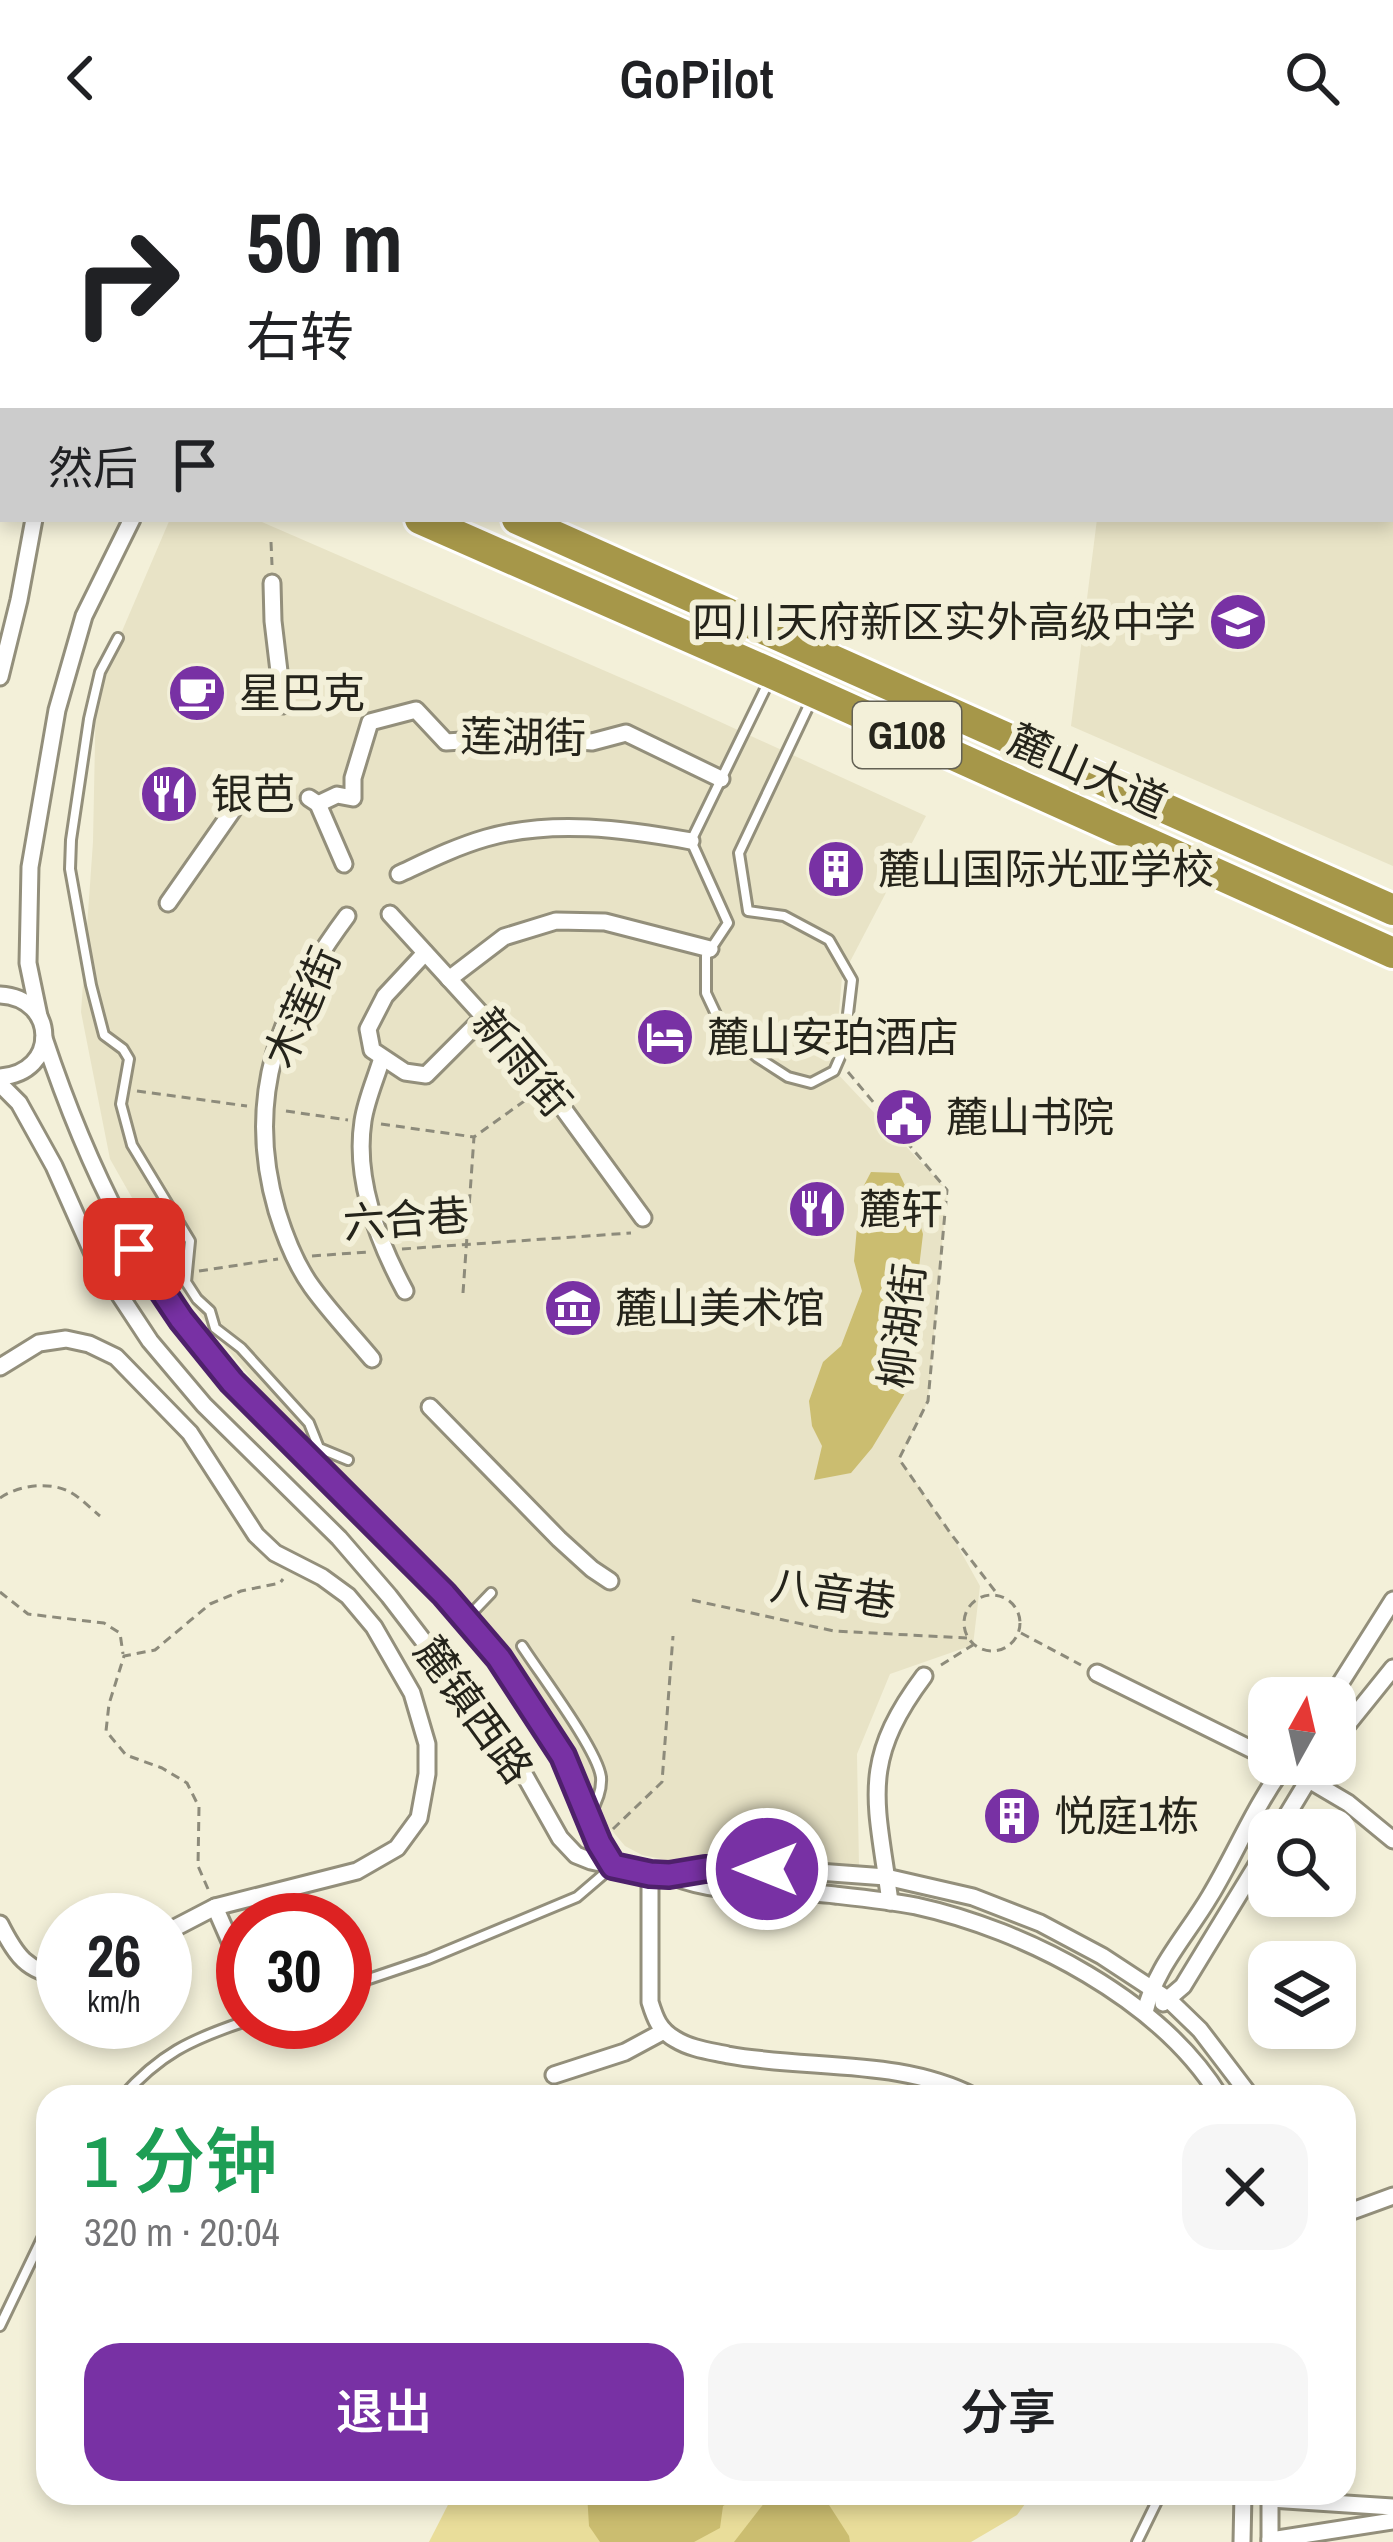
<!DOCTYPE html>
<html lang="zh">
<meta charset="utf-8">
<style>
body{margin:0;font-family:"Archivo Narrow","Noto Sans SC",sans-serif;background:#f6f6f6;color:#202124;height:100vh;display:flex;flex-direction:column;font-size:45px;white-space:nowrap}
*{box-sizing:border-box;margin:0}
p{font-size:39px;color:#757577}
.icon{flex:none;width:66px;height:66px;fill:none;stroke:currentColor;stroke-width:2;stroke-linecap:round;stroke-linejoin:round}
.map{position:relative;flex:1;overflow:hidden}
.side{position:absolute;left:36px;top:1929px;width:1320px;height:420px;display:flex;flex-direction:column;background:#fff;border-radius:36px;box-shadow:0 6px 18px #0003}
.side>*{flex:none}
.guide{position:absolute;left:0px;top:0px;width:1395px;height:366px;box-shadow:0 6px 18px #0003;background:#fff;color:#202124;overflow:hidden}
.needle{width:78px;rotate:8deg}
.buttons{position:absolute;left:1248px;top:1521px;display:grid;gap:24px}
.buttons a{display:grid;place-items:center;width:108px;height:108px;border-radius:24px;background:#fff;box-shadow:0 6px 18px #0003;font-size:60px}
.speed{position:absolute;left:36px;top:1737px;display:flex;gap:24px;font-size:60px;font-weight:700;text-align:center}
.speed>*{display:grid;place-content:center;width:156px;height:156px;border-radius:50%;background:#fff;box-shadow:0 6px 18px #0003;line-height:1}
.speed small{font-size:30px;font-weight:400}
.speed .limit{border:18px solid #d22;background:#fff;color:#111}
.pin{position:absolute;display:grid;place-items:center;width:102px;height:102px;color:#fff;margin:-51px;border-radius:24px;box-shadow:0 6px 18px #0006}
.me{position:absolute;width:132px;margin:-66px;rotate:270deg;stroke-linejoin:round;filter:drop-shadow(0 0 9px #0008)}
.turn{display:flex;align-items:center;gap:42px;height:252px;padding:0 48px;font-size:54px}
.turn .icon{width:156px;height:156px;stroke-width:2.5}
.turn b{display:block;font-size:84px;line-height:102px}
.then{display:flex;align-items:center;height:114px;padding:0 48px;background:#0003;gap:24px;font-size:45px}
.round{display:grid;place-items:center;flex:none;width:126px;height:126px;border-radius:36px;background:#f6f6f6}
.overview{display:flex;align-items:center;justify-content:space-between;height:204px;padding:0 48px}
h1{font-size:72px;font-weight:600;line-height:90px;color:#1e9e55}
.button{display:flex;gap:24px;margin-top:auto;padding:24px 48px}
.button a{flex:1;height:138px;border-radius:36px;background:#7831a4;color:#fff;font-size:48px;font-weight:600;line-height:138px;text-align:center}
.button a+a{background:#f6f6f6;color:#202124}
header{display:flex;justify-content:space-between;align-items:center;height:156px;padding:0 48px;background:#fff;font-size:54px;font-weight:600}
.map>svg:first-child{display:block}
.built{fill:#e8e3c6}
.green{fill:#e9dd9a}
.water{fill:#cbbd70}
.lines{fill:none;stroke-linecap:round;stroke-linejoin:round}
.lane-casing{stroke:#938f7b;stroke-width:14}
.street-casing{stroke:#938f7b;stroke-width:21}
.secondary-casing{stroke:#938f7b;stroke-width:27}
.highway-casing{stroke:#fff;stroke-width:36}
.path{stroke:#8d8b7b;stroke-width:3;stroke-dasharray:9 6;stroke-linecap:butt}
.lane{stroke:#fff;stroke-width:8}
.street{stroke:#fff;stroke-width:15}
.secondary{stroke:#fff;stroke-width:21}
.highway{stroke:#a69749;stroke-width:30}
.route-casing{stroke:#4e206b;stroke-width:30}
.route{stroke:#7831a4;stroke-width:21}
.labels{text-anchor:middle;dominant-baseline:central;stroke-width:12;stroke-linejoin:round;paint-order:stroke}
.shield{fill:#f3f0d9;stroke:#636154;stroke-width:3}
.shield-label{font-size:39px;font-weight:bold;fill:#25241b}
.poi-label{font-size:42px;fill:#25241b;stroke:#f3f0d9;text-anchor:start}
.street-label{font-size:42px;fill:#25241b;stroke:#f3f0d9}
</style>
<header><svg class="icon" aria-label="back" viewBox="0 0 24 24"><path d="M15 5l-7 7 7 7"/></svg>GoPilot<svg class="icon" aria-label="search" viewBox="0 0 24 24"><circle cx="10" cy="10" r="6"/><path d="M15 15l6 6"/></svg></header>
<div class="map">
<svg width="1393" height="2386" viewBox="0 0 1393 2386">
<rect width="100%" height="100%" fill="#f3f0d9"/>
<g class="built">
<path d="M1393 195V710L1071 570 1097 363H1392Z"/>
<path d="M170 363H255L679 547 926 660 842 821 834 914 947 1034 928 1245 900 1303 951 1378 980 1430 973 1489 890 1518 857 1598 859 1710 666 1704 642 1699 625 1690 599 1659 569 1596 505 1494 447 1428 281 1259 195 1153 110 1003 81 856 93 686 96 536Z"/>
</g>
<path class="green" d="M454 2337H1033L1017 2359 971 2386H429Z"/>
<g class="water">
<path d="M871 1016 899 1017 913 1046 923 1078 904 1239 872 1292 851 1317 814 1324 822 1290 812 1270 809 1245 823 1206 841 1190 862 1135 854 1105 860 1037Z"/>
<path d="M587 2337H746L723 2350 720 2372 694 2386H600L589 2370Z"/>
<path d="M772 2337 822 2338 849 2380 850 2386H734Z"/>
</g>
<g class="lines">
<defs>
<g id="lane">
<path d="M118 482 100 516 89 563 71 684 70 713 91 829 104 879 123 893 129 903 121 948 132 989 190 1085 186 1126 197 1143 210 1155 215 1172 241 1192 309 1267 319 1292 348 1304"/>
<path d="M769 525 691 685 728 767 706 800V837L722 871 757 901 788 921 811 927 834 915 844 892 852 824 829 784 784 760 748 755 739 697 811 545"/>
<path d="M467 1462 491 1437"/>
<path d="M522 1490C540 1518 597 1593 601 1621 602 1634 596 1648 590 1658"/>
<path d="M345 1831 428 1803 577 1741 612 1711"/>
<path d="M122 1941C160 1898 190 1884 243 1866"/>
<path d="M0 2170 48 2070"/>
<path d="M1137 2386 1161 2337"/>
</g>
<g id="street">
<path d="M272 427 273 465 283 549"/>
<path d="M0 521 19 444 34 363"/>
<path d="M309 642 318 648 344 708"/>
<path d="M318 648 337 639 353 642V622L370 566 416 554 446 586 528 581 592 586 626 577 721 623"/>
<path d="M399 718C427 705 455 691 486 682 552 663 625 673 691 685"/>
<path d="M168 747 240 644"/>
<path d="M390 758 546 929 643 1062"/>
<path d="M347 760C279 851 244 942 277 1055 285 1081 296 1109 312 1131 330 1156 352 1179 372 1203"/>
<path d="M425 797 385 840 368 873 372 894 405 916 426 919 484 861"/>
<path d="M449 823 504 781 556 765 605 766 710 793"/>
<path d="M0 839C58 842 59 917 0 921"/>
<path d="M39 860 28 807 30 711 57 554 84 460 132 363"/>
<path d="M44 882C86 1008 144 1132 235 1230 321 1323 424 1402 500 1504 523 1535 547 1569 565 1603 583 1638 593 1676 613 1710"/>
<path d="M382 902C376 922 366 944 363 965 354 1024 378 1085 405 1135"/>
<path d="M0 928 19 947 54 1010 94 1100 150 1185 204 1249 339 1382 389 1440 520 1611 560 1682 576 1699 591 1705 650 1718 669 1719 705 1713 791 1714 886 1721 973 1741 1040 1767 1102 1800 1169 1844 1200 1874 1251 1941"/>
<path d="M0 1211 39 1187 66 1183 89 1188 116 1201 190 1277 256 1379 275 1397 322 1421 348 1440 374 1471 412 1537 427 1588V1618L419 1662 397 1692 357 1715 215 1751 165 1777"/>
<path d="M430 1251 559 1383 592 1413 610 1425"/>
<path d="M1097 1517 1269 1602"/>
<path d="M1331 1542 1393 1444"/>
<path d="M1335 1584 1393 1512"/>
<path d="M1282 1608 1348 1647 1393 1684"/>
<path d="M1278 1674 1318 1608"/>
<path d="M650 1718V1846C655 1862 659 1874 675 1883 691 1893 710 1895 728 1899 809 1914 900 1902 975 1941"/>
<path d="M672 1720C722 1741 781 1733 835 1739 862 1742 890 1745 916 1750 1026 1774 1161 1844 1220 1941"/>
<path d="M890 1746C877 1646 858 1608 924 1520"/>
<path d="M215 1751 243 1815"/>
<path d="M0 1768C15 1798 27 1817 63 1820"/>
<path d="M1163 1847 1183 1830 1269 1689"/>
<path d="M1145 1856C1155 1812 1187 1779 1210 1740 1236 1697 1255 1649 1286 1608"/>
<path d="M554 1919 625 1896 664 1875"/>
<path d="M1344 2058 1393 2040"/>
<path d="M1269 2343 1393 2351"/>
<path d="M1270 2384 1393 2365"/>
<path d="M1242 2386 1243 2337"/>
<path d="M1270 2386V2337"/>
</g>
<path id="secondary" d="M138 3V0"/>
<g id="highway">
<path d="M0 143 3 144"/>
<path d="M0 185 3 186"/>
<path d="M420 363 773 518 1393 797"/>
<path d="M517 363 1393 754"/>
</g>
</defs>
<use href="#lane" class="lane-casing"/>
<use href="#street" class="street-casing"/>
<use href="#secondary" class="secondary-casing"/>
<use href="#highway" class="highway-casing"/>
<g class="path">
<path d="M63 3V0"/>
<path d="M0 262 3 263"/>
<path d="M271 386 272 409"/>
<path d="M848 916 947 1034 928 1245 899 1303 951 1378 998 1439"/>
<path d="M137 935 247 950"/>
<path d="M286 955 348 964"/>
<path d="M381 968 474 981"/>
<path d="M402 1093 631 1077"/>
<path d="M312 1100 368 1096"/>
<path d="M199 1115 278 1103"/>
<path d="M463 1137 474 981 530 941"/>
<path d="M0 1342C17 1330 47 1325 68 1335 79 1340 90 1352 100 1360"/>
<path d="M0 1436 28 1458 104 1467 120 1477 123 1498"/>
<circle cx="992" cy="1467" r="28"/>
<path d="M692 1444 834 1475 967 1482"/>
<path d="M1021 1477 1081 1509"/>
<path d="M941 1509 973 1489"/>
<path d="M613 1673 662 1626 673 1480"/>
<path d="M208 1733 198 1710 199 1651 187 1627 162 1612 126 1599 106 1575 109 1548 124 1500 155 1494 210 1448 241 1435 280 1427 283 1423"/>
</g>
<use href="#lane" class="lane"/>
<use href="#street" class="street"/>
<use href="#secondary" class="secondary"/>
<use href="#highway" class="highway"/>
</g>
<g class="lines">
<defs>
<path id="route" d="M134 1093 181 1163 232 1226 444 1438 499 1502 563 1600 599 1687 613 1710 650 1718 669 1719 705 1713H767"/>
</defs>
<use href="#route" class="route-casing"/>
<use href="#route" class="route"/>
</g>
<defs>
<symbol id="school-disc" viewBox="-11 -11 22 22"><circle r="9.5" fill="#7831a4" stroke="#f3f0d9"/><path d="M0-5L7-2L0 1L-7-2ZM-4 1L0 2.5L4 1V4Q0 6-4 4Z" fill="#fff"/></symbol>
<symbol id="cafe-disc" viewBox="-11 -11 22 22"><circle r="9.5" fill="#7831a4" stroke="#f3f0d9"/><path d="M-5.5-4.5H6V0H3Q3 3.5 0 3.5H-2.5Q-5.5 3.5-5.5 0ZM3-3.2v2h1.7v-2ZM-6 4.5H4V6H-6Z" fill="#fff"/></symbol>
<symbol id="restaurant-disc" viewBox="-11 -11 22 22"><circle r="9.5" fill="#7831a4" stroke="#f3f0d9"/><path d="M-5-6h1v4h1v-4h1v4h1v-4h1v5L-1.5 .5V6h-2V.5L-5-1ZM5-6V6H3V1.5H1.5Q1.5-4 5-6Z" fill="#fff"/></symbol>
<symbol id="building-disc" viewBox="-11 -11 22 22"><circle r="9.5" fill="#7831a4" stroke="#f3f0d9"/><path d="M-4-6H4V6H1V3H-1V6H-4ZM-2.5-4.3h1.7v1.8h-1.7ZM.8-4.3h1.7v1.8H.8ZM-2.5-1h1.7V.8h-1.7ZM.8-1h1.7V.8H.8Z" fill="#fff"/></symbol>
<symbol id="hotel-disc" viewBox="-11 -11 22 22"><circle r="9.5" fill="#7831a4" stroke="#f3f0d9"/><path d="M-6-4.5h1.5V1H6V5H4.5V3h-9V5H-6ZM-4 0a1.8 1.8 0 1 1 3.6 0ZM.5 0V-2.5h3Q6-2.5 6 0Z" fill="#fff"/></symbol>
<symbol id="civic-disc" viewBox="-11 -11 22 22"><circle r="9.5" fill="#7831a4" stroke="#f3f0d9"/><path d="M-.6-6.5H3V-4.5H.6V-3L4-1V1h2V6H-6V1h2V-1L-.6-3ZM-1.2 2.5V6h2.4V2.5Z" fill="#fff"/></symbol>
<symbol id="museum-disc" viewBox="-11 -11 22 22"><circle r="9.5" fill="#7831a4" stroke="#f3f0d9"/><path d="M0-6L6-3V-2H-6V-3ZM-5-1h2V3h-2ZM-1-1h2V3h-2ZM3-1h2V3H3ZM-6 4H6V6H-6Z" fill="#fff"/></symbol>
</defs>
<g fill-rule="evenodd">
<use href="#school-disc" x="1205" y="433" width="66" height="66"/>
<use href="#cafe-disc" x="164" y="504" width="66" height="66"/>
<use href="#restaurant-disc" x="136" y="605" width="66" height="66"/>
<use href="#building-disc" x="803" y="680" width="66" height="66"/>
<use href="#hotel-disc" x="632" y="848" width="66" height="66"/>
<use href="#civic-disc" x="871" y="928" width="66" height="66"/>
<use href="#restaurant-disc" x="784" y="1020" width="66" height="66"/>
<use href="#museum-disc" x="540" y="1119" width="66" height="66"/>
<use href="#building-disc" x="979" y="1627" width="66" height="66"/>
</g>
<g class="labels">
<rect class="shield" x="853" y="546" width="108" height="66" rx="9"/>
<g class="shield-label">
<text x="907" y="579">G108</text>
</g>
<g class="poi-label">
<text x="1196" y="466" text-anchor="end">四川天府新区实外高级中学</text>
<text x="239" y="537">星巴克</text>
<text x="211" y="638">银芭</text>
<text x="878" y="713">麓山国际光亚学校</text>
<text x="707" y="881">麓山安珀酒店</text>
<text x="946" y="961">麓山书院</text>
<text x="859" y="1053">麓轩</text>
<text x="615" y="1152">麓山美术馆</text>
<text x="1054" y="1660">悦庭1栋</text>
</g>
<g class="street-label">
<text transform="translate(523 581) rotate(1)">莲湖街</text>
<text transform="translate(1088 615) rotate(24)">麓山大道</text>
<text transform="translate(302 851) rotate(-66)">木莲街</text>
<text transform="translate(522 906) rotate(50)">新雨街</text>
<text transform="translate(406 1063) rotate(-4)">六合巷</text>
<text transform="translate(902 1170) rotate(-83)">柳湖街</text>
<text transform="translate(833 1437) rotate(8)">八音巷</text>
<text transform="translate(474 1554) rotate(54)">麓镇西路</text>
</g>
</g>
</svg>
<div class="buttons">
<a><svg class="needle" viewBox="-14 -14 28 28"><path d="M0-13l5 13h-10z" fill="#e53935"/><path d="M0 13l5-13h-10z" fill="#757577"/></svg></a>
<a><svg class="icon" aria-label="search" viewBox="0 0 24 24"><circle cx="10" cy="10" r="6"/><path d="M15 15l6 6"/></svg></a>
<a><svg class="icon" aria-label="layers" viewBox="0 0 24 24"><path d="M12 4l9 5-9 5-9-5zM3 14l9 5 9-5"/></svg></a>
</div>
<div class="speed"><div>26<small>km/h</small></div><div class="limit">30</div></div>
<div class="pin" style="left:134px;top:1093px;background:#d93025"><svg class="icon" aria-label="arrive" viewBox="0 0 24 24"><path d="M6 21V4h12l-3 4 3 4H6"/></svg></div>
<svg class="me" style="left:767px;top:1713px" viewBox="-20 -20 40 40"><circle r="17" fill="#7831a4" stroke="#fff" stroke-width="3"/><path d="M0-11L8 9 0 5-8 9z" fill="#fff"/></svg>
<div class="guide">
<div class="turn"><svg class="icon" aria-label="right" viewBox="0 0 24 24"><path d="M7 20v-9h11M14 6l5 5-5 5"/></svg><div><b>50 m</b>右转</div></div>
<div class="then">然后<svg class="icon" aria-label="arrive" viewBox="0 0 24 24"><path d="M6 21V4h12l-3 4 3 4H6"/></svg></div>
</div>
<section class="side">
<div class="overview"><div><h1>1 分钟</h1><p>320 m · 20:04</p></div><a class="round"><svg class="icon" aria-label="close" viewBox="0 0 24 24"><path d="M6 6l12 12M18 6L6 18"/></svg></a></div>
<div class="button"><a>退出</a><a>分享</a></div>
</section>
</div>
